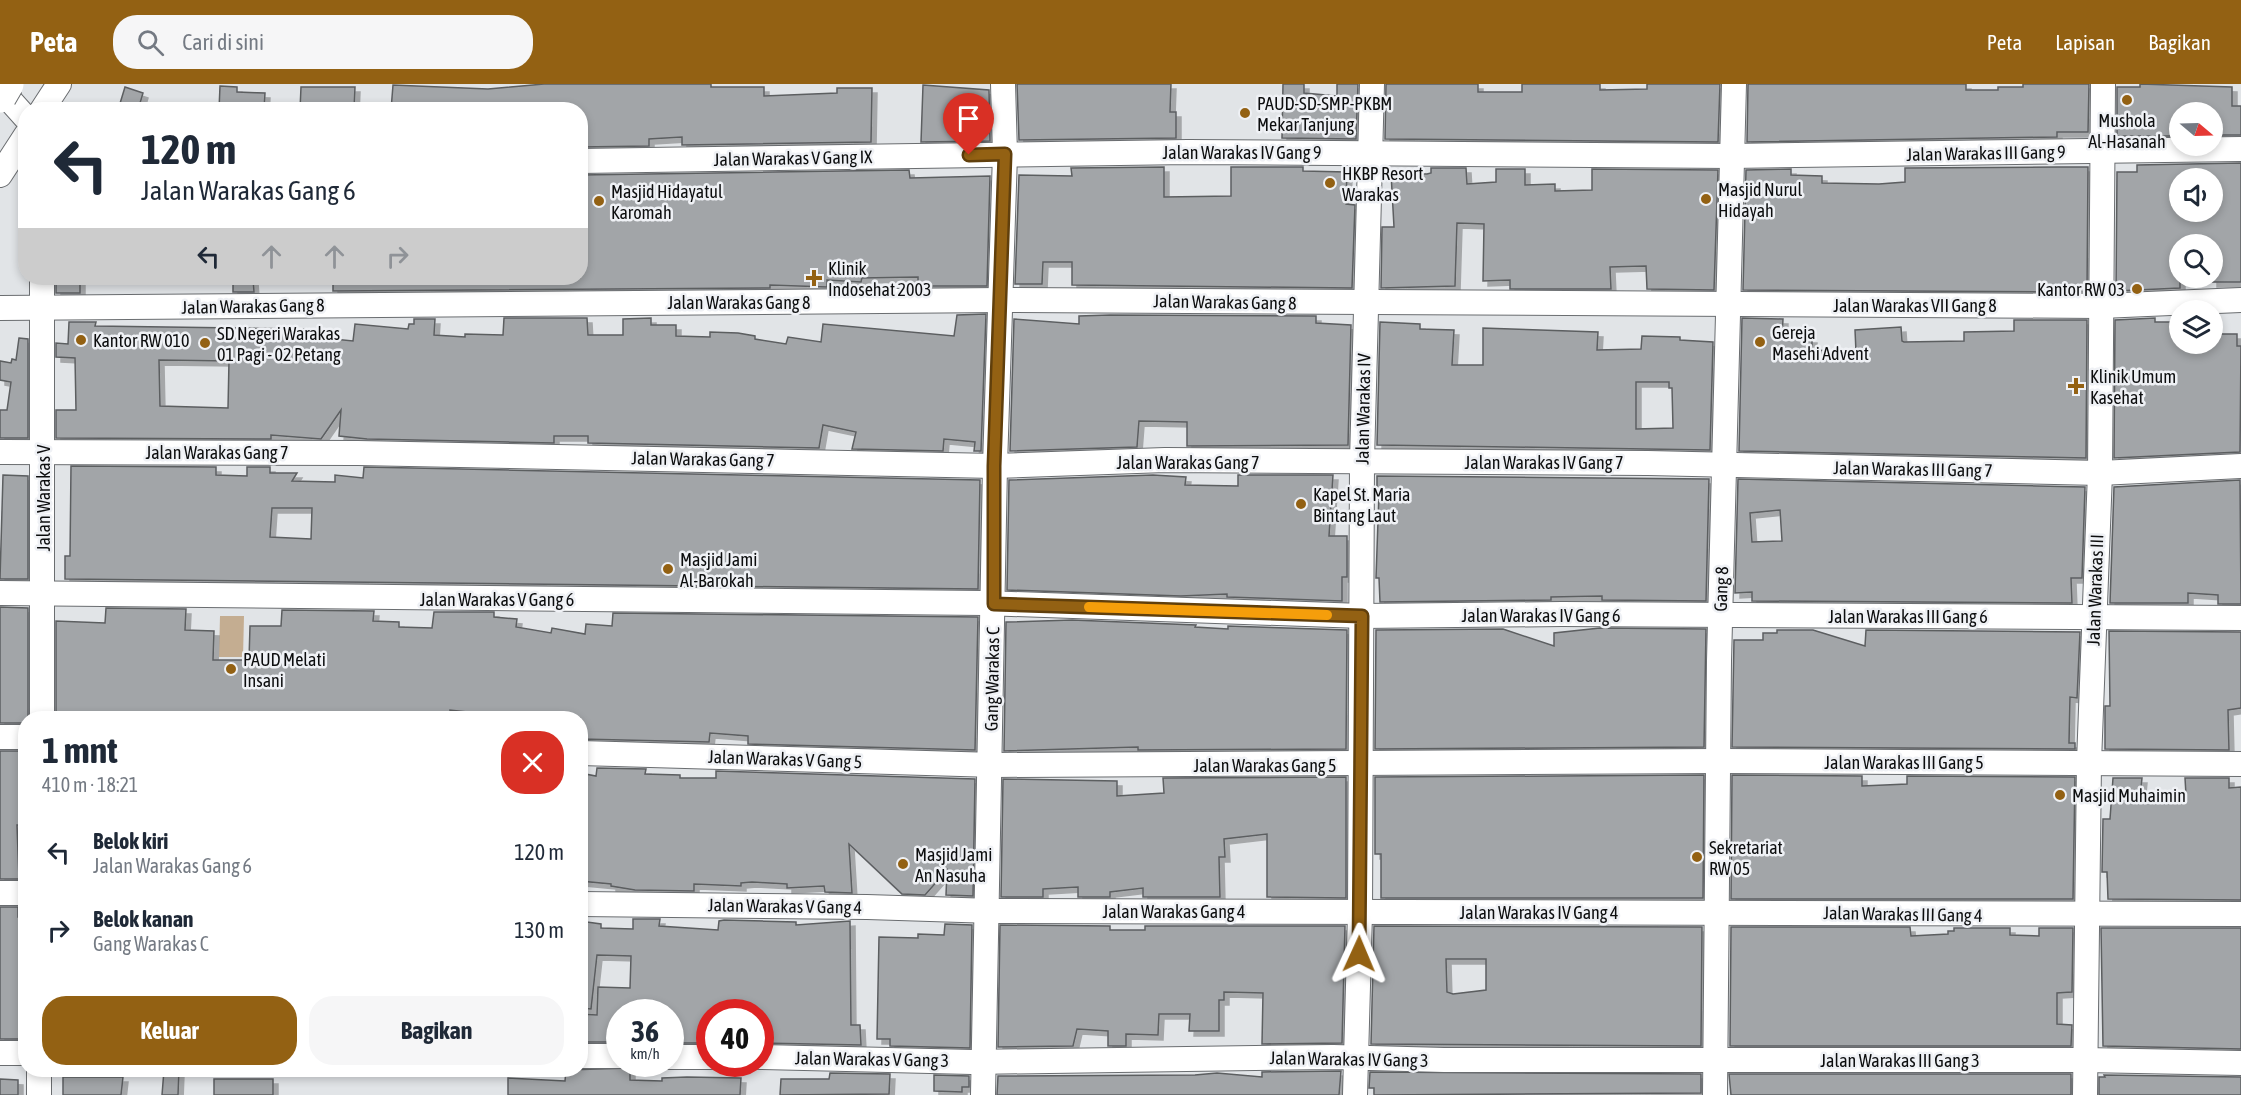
<!DOCTYPE html>
<html lang="id">
<meta charset="utf-8">
<style>
body{margin:0;font-family:"Asap Condensed",sans-serif;background:#f6f6f7;color:#1f2937;height:100vh;display:flex;flex-direction:column;font-size:22px;white-space:nowrap}
*{box-sizing:border-box;margin:0}
p{font-size:20px;color:#747a83}
.icon{flex:none;width:33px;height:33px;fill:none;stroke:currentColor;stroke-width:2;stroke-linecap:round;stroke-linejoin:round}
.map{position:relative;flex:1;overflow:hidden}
.side{position:absolute;left:18px;top:627px;width:570px;height:366px;display:flex;flex-direction:column;background:#fff;border-radius:24px;box-shadow:0 3px 9px #0003}
.side>*{flex:none}
.guide{position:absolute;left:18px;top:18px;width:570px;height:183px;border-radius:24px;box-shadow:0 3px 9px #0003;background:#fff;color:#1f2937;overflow:hidden}
.needle{width:39px;rotate:109deg}
.fabs{position:absolute;left:2169px;top:18px;display:grid;gap:12px}
.fabs a{display:grid;place-items:center;width:54px;height:54px;border-radius:50%;background:#fff;box-shadow:0 3px 9px #0003;font-size:30px}
.speed{position:absolute;left:606px;top:915px;display:flex;gap:12px;font-size:30px;font-weight:700;text-align:center}
.speed>*{display:grid;place-content:center;width:78px;height:78px;border-radius:50%;background:#fff;box-shadow:0 3px 9px #0003;line-height:1}
.speed small{font-size:15px;font-weight:400}
.speed .limit{border:9px solid #d22;background:#fff;color:#111}
.pin{position:absolute;display:grid;place-items:center;width:51px;height:51px;color:#fff;margin:-62px -26px;border-radius:50% 50% 50% 0;rotate:-45deg;box-shadow:0 0 6px #0007}
.pin .icon{rotate:45deg}
.me{position:absolute;width:66px;margin:-33px;rotate:1deg;stroke-linejoin:round;filter:drop-shadow(0 0 4px #0008)}
.turn{display:flex;align-items:center;gap:21px;height:126px;padding:0 24px;font-size:27px}
.turn .icon{width:78px;height:78px;stroke-width:2.5}
.turn b{display:block;font-size:42px;line-height:51px}
.lanes{display:flex;align-items:center;height:57px;padding:0 24px;background:#0003;justify-content:center;gap:30px;direction:ltr}
.lanes .off{opacity:.35}
.round{display:grid;place-items:center;flex:none;width:63px;height:63px;border-radius:24px;background:#f6f6f7}
.summary{display:flex;align-items:center;justify-content:space-between;height:102px;padding:0 24px}
h1{font-size:36px;font-weight:700;line-height:45px}
.action{display:flex;gap:12px;margin-top:auto;padding:12px 24px}
.action a{flex:1;height:69px;border-radius:24px;background:#936113;color:#fff;font-size:24px;font-weight:700;line-height:69px;text-align:center}
.action a+a{background:#f6f6f7;color:#1f2937}
ul{padding:0;list-style:none}
li{display:flex;align-items:center;gap:18px;height:78px;padding:0 24px}
li div{flex:1}
li b{display:block;font-size:22px}
li em{font-style:normal}
header{display:flex;align-items:center;gap:36px;box-sizing:border-box;height:84px;padding:0 30px;background:#936113;color:#fff}
header strong{font-size:28px}
nav{display:flex;gap:33px;margin-inline-start:auto;font-size:21px}
.search{width:420px;height:54px;background:#f6f6f7;display:flex;align-items:center;gap:15px;box-sizing:border-box;padding:0 21px;border-radius:24px;color:#747a83;font-size:22px}
.map>svg:first-child{display:block}
.green{fill:#c4ad91}
.building{fill:#a2a5a8;stroke:#5c5e61;stroke-width:1.5;fill-rule:evenodd;filter:url(#shadow)}
.lines{fill:none;stroke-linecap:round;stroke-linejoin:round}
.minor-casing{stroke:#6a6d70;stroke-width:26}
.minor{stroke:#fff;stroke-width:24}
.highway-bridge-casing{stroke:#6a6d70;stroke-width:35;stroke-linecap:butt}
.highway-bridge{stroke:#fff;stroke-width:33}
.route-casing{stroke:#603f0c;stroke-width:15}
.route{stroke:#936113;stroke-width:10}
.slow{stroke:#f59e0b;stroke-width:10}
.poi-dot{fill:#936113;stroke:#eff1f5;stroke-width:2}
.labels{text-anchor:middle;dominant-baseline:central;stroke-width:5;stroke-linejoin:round;paint-order:stroke}
.poi-label{font-size:18px;fill:#0c0d0e;stroke:#eff1f5;text-anchor:start}
.street-label{font-size:18px;fill:#0c0d0e;stroke:#eff1f5}
</style>
<header>
<strong>Peta</strong>
<div class="search"><svg class="icon" aria-label="search" viewBox="0 0 24 24"><circle cx="10" cy="10" r="6"/><path d="M15 15l6 6"/></svg>Cari di sini</div>
<nav><a>Peta</a><a>Lapisan</a><a>Bagikan</a></nav>
</header>
<div class="map">
<svg width="2241" height="1011" viewBox="0 0 2241 1011">
<defs>
<filter id="shadow"><feDropShadow dx="5" dy="5" stdDeviation="0" flood-color="#0004"/></filter>
</defs>
<rect width="100%" height="100%" fill="#e1e4e7"/>
<path class="green" d="M220 532H244L243 573H219Z"/>
<g class="building">
<path d="M544 0H711V3H764V12L837 9V4H872L871 58 682 61V53L649 55V62L580 63V26H391L393 1 488 5Z"/>
<path d="M1017 0H1171L1170 28H1176V54L1019 56Z"/>
<path d="M1283 0H1304V9L1337 12V0H1358L1356 55 1282 54Z"/>
<path d="M1386 0H1478V8H1522V0H1600V6L1647 5V0H1720L1718 58 1385 55Z"/>
<path d="M1748 0H1966V6H1998V3H2023V0H2089L2088 48H2057V53L1747 58Z"/>
<path d="M2140 0 2232 3V22H2241V51H2213V28H2180V52H2117V3H2140Z"/>
<path d="M923 1 989 6 990 57 921 58Z"/>
<path d="M220 2 237 3V8L265 9 264 26H219Z"/>
<path d="M125 3 143 9 138 26H118Z"/>
<path d="M301 3H355L354 26H300Z"/>
<path d="M2241 79V198H2212V160H2180V204L2116 207 2117 88H2137V81ZM2180 94H2212V128H2180Z"/>
<path d="M1164 83V113L1231 112V83H1303V87L1347 88 1346 120 1355 121 1352 204 1072 201V178H1043L1042 200H1015L1019 91 1072 92 1071 84Z"/>
<path d="M2057 83H2088L2087 208 1743 206 1746 86 1791 85V91L1822 92V99L1879 100 1905 98V84Z"/>
<path d="M1431 84H1466L1467 100 1496 98V85H1525V101L1555 100V107L1592 106V85L1718 86 1714 206 1647 205 1646 182 1610 183 1611 205H1510V196L1483 197 1484 140 1457 139 1455 202 1381 204 1382 143H1394L1391 89 1427 90 1431 89Z"/>
<path d="M909 86 910 94 990 92 987 202H918V193L862 194 861 198 827 196V203L770 201V204L333 207V194H580V91Z"/>
<rect x="56" y="194" width="24" height="15"/>
<path d="M233 194H253L254 208H233Z"/>
<path d="M986 230 981 367H974L975 358 944 355 943 367 852 365 856 348 823 341 819 364 588 359V352H554V359L367 355 339 352 341 326 321 355 271 351V355L56 354V326H76L75 274 56 273V259L68 260 69 238H96L95 242 304 245V252L353 257 355 240 408 245 409 240H414V235H435L434 251 465 253V250L503 251 504 234H587L588 251H623V235L651 234V241H676V252L710 253V248L738 249 755 252V255L786 260 788 253 821 258 823 240 954 252 957 231ZM159 276 229 277 228 324 160 322Z"/>
<path d="M1110 231 1316 232V239L1351 241 1348 361 1187 362V338L1139 337 1137 363 1010 367 1014 235 1079 240V232Z"/>
<path d="M1742 234 1783 235 1782 254H1812V266L1856 268 1855 246 1901 243 1902 257 1904 258 1964 257V248L2014 247V236H2087L2086 374 1739 367Z"/>
<path d="M2155 234V238H2180V260H2212V250H2237V262H2241L2240 368 2114 374 2115 236Z"/>
<path d="M1380 238 1420 240V245L1454 246 1452 281H1483V244L1598 248 1597 266 1641 265 1642 252 1680 253V256L1713 258 1710 366 1377 361ZM1636 298H1669V304H1672L1673 344 1636 345Z"/>
<path d="M19 254 28 255V354H0V326H7L11 298 0 296V277L11 279 12 275 16 276Z"/>
<path d="M71 382 216 383V391L247 392V383H270V389H297L292 397 335 398V391L363 394 364 383 980 396 978 505 65 495V472H70ZM272 424H312L311 455 270 453Z"/>
<path d="M3 391 28 392V495H0Z"/>
<path d="M1153 391 1186 393 1185 401 1238 402V391H1333L1329 452H1347V493H1342V517L1227 513V510L1181 512 1007 506 1009 396Z"/>
<path d="M1377 392 1709 395 1706 517 1602 516V512L1551 513V516L1380 518 1379 494H1376L1379 409H1377Z"/>
<path d="M1738 395 2085 403 2082 494H2071L2072 519 1752 517V508L1735 509ZM1780 426 1782 457 1752 458 1750 429Z"/>
<path d="M2240 396 2241 520H2218V511L2188 509V519H2110L2114 403Z"/>
<path d="M0 523 28 524V634L26 639H0Z"/>
<path d="M106 524 186 525 185 546 214 547 213 576H249L250 542H281L282 526 374 527 373 537 399 538V543L432 544 434 528H494V533L517 535 516 543 551 549 552 544 585 550 586 540 612 542 613 529 978 533 975 666 748 660V652L710 649 709 658 580 655V634H484L485 630 450 626V634H56V537L105 539Z"/>
<path d="M1072 536 1196 541 1195 543 1228 545V542L1347 546 1346 665 1138 666V663L1004 667 1006 538Z"/>
<path d="M1600 544 1706 545 1704 663 1375 665 1376 546 1503 545 1554 562V549Z"/>
<path d="M1777 546H1813L1865 562 1866 546 2080 548 2077 614 2070 613 2069 659H2075V665L1732 663 1734 556H1763V549H1777Z"/>
<path d="M2109 547 2241 548V624L2228 626 2229 666 2105 665V622H2110Z"/>
<path d="M0 667H26L23 741H17L19 795H0Z"/>
<path d="M597 684 646 685 645 690 680 691V694H716V687L975 695 973 812 946 811 947 786 925 811 902 810 849 760 852 809 825 808 824 802 787 804V800L752 798 741 799V802L694 800V807L635 806 611 802V800L580 797V689L596 692Z"/>
<path d="M1704 691 1703 814H1381V770H1375V693Z"/>
<path d="M1732 691 1862 692V702L1907 700V692L2075 693 2073 815H1731Z"/>
<path d="M1346 693V814L1267 813V750L1224 755 1225 773H1219L1220 813H1143V804L1110 808V813H1078V803L1043 805V813H1001L1003 695 1117 697V712L1164 709 1163 694Z"/>
<path d="M2113 694H2142L2140 714 2186 711 2185 694H2229V704L2241 703V816L2108 815 2107 788H2102L2103 735H2110Z"/>
<path d="M0 823H18V833H26V929L22 955H0Z"/>
<path d="M633 835H660L659 842 718 846 719 837 724 836 796 838V841L850 837 851 941H860L861 961 760 959V928H710V959H670V928H620V958H580V930L597 931 598 903 630 904 631 872 597 871 591 925 580 924V837L601 840V844L633 845Z"/>
<path d="M945 840 972 841 970 964 890 962V955H877L879 853 918 854V850L944 851Z"/>
<path d="M1000 841 1110 842V846H1145V842H1345L1342 959 1262 960 1263 909 1224 908V916H1219V947H1189L1190 930H1159L1158 951 1126 950V962H1108V947L1077 945 1073 962 998 963Z"/>
<path d="M1374 842 1702 843 1701 962 1371 960ZM1446 875H1486V906L1453 910 1447 908Z"/>
<path d="M1731 843H1910L1911 852 1948 850V847H1954V844H2010V851L2039 852V844H2073L2072 908 2057 909V940L2072 941 2071 962H1730Z"/>
<path d="M2101 844H2241V965L2103 962Z"/>
<path d="M630 984V996L662 997V994L687 993 741 994 740 1011H508V994L565 997 566 986Z"/>
<path d="M164 986H179L178 1011H162Z"/>
<path d="M1341 987 1339 1011H997L998 992 1195 991 1217 989 1262 993V988Z"/>
<path d="M1370 988 1701 990V1009L1374 1011V1004H1369Z"/>
<path d="M830 989 890 990 889 1010 780 1011 781 995H829Z"/>
<path d="M1729 990H2071V1011H1731Z"/>
<path d="M934 991 969 992V1003H962V1008L934 1007Z"/>
<path d="M2104 991 2241 993V1011H2099V993H2105Z"/>
<path d="M63 993H123L121 1011H63Z"/>
<path d="M0 995 18 996V1011H0Z"/>
<rect x="214" y="995" width="59" height="16"/>
</g>
<g class="lines">
<defs>
<g id="minor">
<path d="M0 5 26 34"/>
<path d="M42 26 59 0"/>
<path d="M580 77 1188 68 1731 72 2241 65"/>
<path d="M0 91 26 51"/>
<path d="M42 194V634"/>
<path d="M0 224 1002 216 2101 222 2241 216"/>
<path d="M0 368 358 369 995 382 1165 376 1648 379 2100 389 2241 382"/>
<path d="M0 509 984 519 1362 532 1562 530 2241 534"/>
<path d="M0 653H26"/>
<path d="M580 669 995 681 1719 677 2241 680"/>
<path d="M0 809H26"/>
<path d="M580 820 867 823 993 827 2241 830"/>
<path d="M0 969H26"/>
<path d="M580 972H620"/>
<path d="M670 973H710"/>
<path d="M760 973 972 978 1333 973 1444 976H2085L2241 979"/>
<path d="M39 1011V986"/>
<path d="M983 1011 995 382 1005 70 1003 0"/>
<path d="M1355 1011 1360 829 1362 377 1372 0"/>
<path d="M1715 1011 1719 577 1734 0"/>
<path d="M2085 1011 2089 678 2100 389 2103 0"/>
</g>
</defs>
<use href="#minor" class="minor-casing"/>
<use href="#minor" class="minor"/>
<defs>
<path id="highway-bridge" d="M0 12 7 0"/>
</defs>
<use href="#highway-bridge" class="highway-bridge-casing"/>
<use href="#highway-bridge" class="highway-bridge"/>
</g>
<g class="lines">
<defs>
<path id="route" d="M969 71 1005 70 994 382V520L1362 532 1359 870"/>
</defs>
<use href="#route" class="route-casing"/>
<use href="#route" class="route"/>
<path class="slow" d="M1089 523 1327 531"/>
</g>
<g class="poi-dot">
<circle cx="2127" cy="16" r="6"/>
<circle cx="1245" cy="29" r="6"/>
<circle cx="1330" cy="99" r="6"/>
<circle cx="1706" cy="115" r="6"/>
<circle cx="599" cy="117" r="6"/>
<path d="M811 185h6v6h6v6h-6v6h-6v-6h-6v-6h6z"/>
<circle cx="2137" cy="205" r="6"/>
<circle cx="81" cy="256" r="6"/>
<circle cx="1760" cy="258" r="6"/>
<circle cx="205" cy="259" r="6"/>
<path d="M2073 293h6v6h6v6h-6v6h-6v-6h-6v-6h6z"/>
<circle cx="1301" cy="420" r="6"/>
<circle cx="668" cy="485" r="6"/>
<circle cx="231" cy="585" r="6"/>
<circle cx="2060" cy="711" r="6"/>
<circle cx="1697" cy="773" r="6"/>
<circle cx="903" cy="780" r="6"/>
</g>
<g class="labels">
<g class="poi-label">
<text x="1257" y="19">PAUD-SD-SMP-PKBM<tspan x="1257" dy="21">Mekar Tanjung</tspan></text>
<text x="2127" y="36" text-anchor="middle">Mushola<tspan x="2127" dy="21">Al-Hasanah</tspan></text>
<text x="1342" y="89">HKBP Resort<tspan x="1342" dy="21">Warakas</tspan></text>
<text x="1718" y="105">Masjid Nurul<tspan x="1718" dy="21">Hidayah</tspan></text>
<text x="611" y="107">Masjid Hidayatul<tspan x="611" dy="21">Karomah</tspan></text>
<text x="828" y="184">Klinik<tspan x="828" dy="21">Indosehat 2003</tspan></text>
<text x="2125" y="205" text-anchor="end">Kantor RW 03</text>
<text x="1772" y="248">Gereja<tspan x="1772" dy="21">Masehi Advent</tspan></text>
<text x="217" y="249">SD Negeri Warakas<tspan x="217" dy="21">01 Pagi - 02 Petang</tspan></text>
<text x="93" y="256">Kantor RW 010</text>
<text x="2090" y="292">Klinik Umum<tspan x="2090" dy="21">Kasehat</tspan></text>
<text x="1313" y="410">Kapel St. Maria<tspan x="1313" dy="21">Bintang Laut</tspan></text>
<text x="680" y="475">Masjid Jami<tspan x="680" dy="21">Al-Barokah</tspan></text>
<text x="243" y="575">PAUD Melati<tspan x="243" dy="21">Insani</tspan></text>
<text x="2072" y="711">Masjid Muhaimin</text>
<text x="1709" y="763">Sekretariat<tspan x="1709" dy="21">RW 05</tspan></text>
<text x="915" y="770">Masjid Jami<tspan x="915" dy="21">An Nasuha</tspan></text>
</g>
<g class="street-label">
<text x="1242" y="68">Jalan Warakas IV Gang 9</text>
<text transform="translate(1986 69) rotate(-1)">Jalan Warakas III Gang 9</text>
<text transform="translate(793 74) rotate(-1)">Jalan Warakas V Gang IX</text>
<text x="739" y="218">Jalan Warakas Gang 8</text>
<text transform="translate(1225 218) rotate(1)">Jalan Warakas Gang 8</text>
<text x="1915" y="221">Jalan Warakas VII Gang 8</text>
<text transform="translate(253 222) rotate(-1)">Jalan Warakas Gang 8</text>
<text transform="translate(1363 325) rotate(-89)">Jalan Warakas IV</text>
<text x="217" y="368">Jalan Warakas Gang 7</text>
<text transform="translate(703 375) rotate(1)">Jalan Warakas Gang 7</text>
<text x="1188" y="378">Jalan Warakas Gang 7</text>
<text x="1544" y="378">Jalan Warakas IV Gang 7</text>
<text transform="translate(1913 385) rotate(1)">Jalan Warakas III Gang 7</text>
<text transform="translate(43 414) rotate(-90)">Jalan Warakas V</text>
<text transform="translate(1721 505) rotate(-88)">Gang 8</text>
<text transform="translate(2095 506) rotate(-88)">Jalan Warakas III</text>
<text x="497" y="515">Jalan Warakas V Gang 6</text>
<text x="1541" y="531">Jalan Warakas IV Gang 6</text>
<text x="1908" y="532">Jalan Warakas III Gang 6</text>
<text transform="translate(992 595) rotate(-89)">Gang Warakas C</text>
<text transform="translate(785 675) rotate(2)">Jalan Warakas V Gang 5</text>
<text x="1904" y="678">Jalan Warakas III Gang 5</text>
<text x="1265" y="681">Jalan Warakas Gang 5</text>
<text transform="translate(785 822) rotate(1)">Jalan Warakas V Gang 4</text>
<text x="1174" y="827">Jalan Warakas Gang 4</text>
<text x="1539" y="828">Jalan Warakas IV Gang 4</text>
<text transform="translate(1903 830) rotate(1)">Jalan Warakas III Gang 4</text>
<text transform="translate(872 975) rotate(1)">Jalan Warakas V Gang 3</text>
<text transform="translate(1349 975) rotate(1)">Jalan Warakas IV Gang 3</text>
<text x="1900" y="976">Jalan Warakas III Gang 3</text>
</g>
</g>
</svg>
<div class="fabs">
<a><svg class="needle" viewBox="-14 -14 28 28"><path d="M0-13l5 13h-10z" fill="#e53935"/><path d="M0 13l5-13h-10z" fill="#747a83"/></svg></a>
<a><svg class="icon" aria-label="sound" viewBox="0 0 24 24"><path d="M4 9h4l5-4v14l-5-4H4zM17 9q2 3 0 6"/></svg></a>
<a><svg class="icon" aria-label="search" viewBox="0 0 24 24"><circle cx="10" cy="10" r="6"/><path d="M15 15l6 6"/></svg></a>
<a><svg class="icon" aria-label="layers" viewBox="0 0 24 24"><path d="M12 4l9 5-9 5-9-5zM3 14l9 5 9-5"/></svg></a>
</div>
<div class="speed"><div>36<small>km/h</small></div><div class="limit">40</div></div>
<div class="pin" style="left:969px;top:71px;background:#d93025"><svg class="icon" aria-label="arrive" viewBox="0 0 24 24"><path d="M6 21V4h12l-3 4 3 4H6"/></svg></div>
<svg class="me" style="left:1359px;top:870px" viewBox="-20 -20 40 40"><path d="M0-17L14 15 0 8-14 15z" fill="#936113" stroke="#fff" stroke-width="4"/></svg>
<div class="guide">
<div class="turn"><svg class="icon" aria-label="left" viewBox="0 0 24 24"><path d="M17 20v-9H6M10 6l-5 5 5 5"/></svg><div><b>120 m</b>Jalan Warakas Gang 6</div></div>
<div class="lanes"><svg class="icon" aria-label="left" viewBox="0 0 24 24"><path d="M17 20v-9H6M10 6l-5 5 5 5"/></svg><svg class="icon off" aria-label="ahead" viewBox="0 0 24 24"><path d="M12 20V5M6 11l6-6 6 6"/></svg><svg class="icon off" aria-label="ahead" viewBox="0 0 24 24"><path d="M12 20V5M6 11l6-6 6 6"/></svg><svg class="icon off" aria-label="right" viewBox="0 0 24 24"><path d="M7 20v-9h11M14 6l5 5-5 5"/></svg></div>
</div>
<section class="side">
<div class="summary"><div><h1>1 mnt</h1><p>410 m · 18:21</p></div><a class="round" style="background:#d93025;color:#fff"><svg class="icon" aria-label="close" viewBox="0 0 24 24"><path d="M6 6l12 12M18 6L6 18"/></svg></a></div>
<ul>
<li><svg class="icon" aria-label="left" viewBox="0 0 24 24"><path d="M17 20v-9H6M10 6l-5 5 5 5"/></svg><div><b>Belok kiri</b><p>Jalan Warakas Gang 6</p></div><em>120 m</em></li>
<li><svg class="icon" aria-label="right" viewBox="0 0 24 24"><path d="M7 20v-9h11M14 6l5 5-5 5"/></svg><div><b>Belok kanan</b><p>Gang Warakas C</p></div><em>130 m</em></li>
</ul>
<div class="action"><a>Keluar</a><a>Bagikan</a></div>
</section>
</div>
